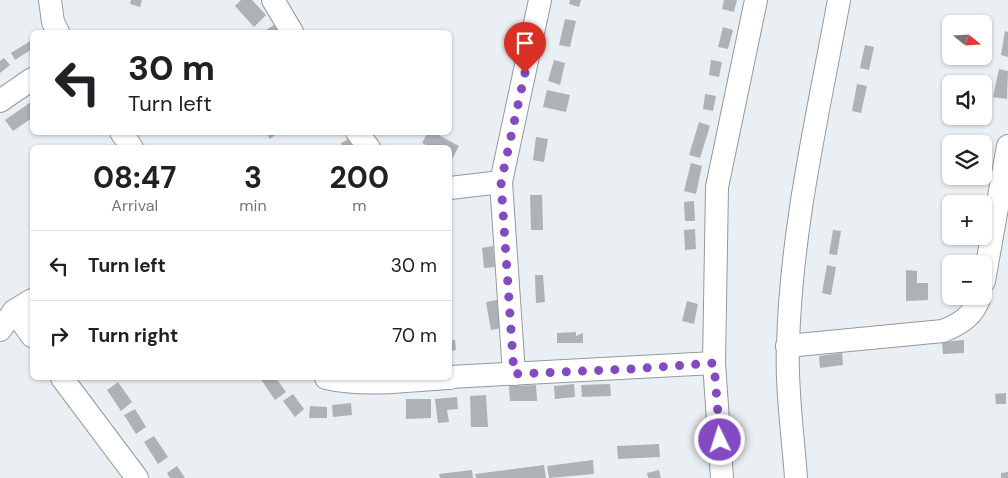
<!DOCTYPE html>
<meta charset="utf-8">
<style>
body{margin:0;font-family:"DM Sans",sans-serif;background:#f2f2f2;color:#202124;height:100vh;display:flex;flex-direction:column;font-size:19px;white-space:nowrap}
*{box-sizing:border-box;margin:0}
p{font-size:16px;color:#757577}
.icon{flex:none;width:28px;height:28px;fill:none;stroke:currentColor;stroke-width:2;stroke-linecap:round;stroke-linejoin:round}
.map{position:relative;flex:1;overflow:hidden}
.panel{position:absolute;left:30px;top:145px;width:422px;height:235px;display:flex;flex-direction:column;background:#fff;border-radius:8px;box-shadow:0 1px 4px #0004}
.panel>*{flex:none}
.guide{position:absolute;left:30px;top:30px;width:422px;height:105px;border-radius:8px;box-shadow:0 1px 4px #0004;background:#fff;color:#202124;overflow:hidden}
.needle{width:32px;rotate:108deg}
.tools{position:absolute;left:942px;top:15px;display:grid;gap:10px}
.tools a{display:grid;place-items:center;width:50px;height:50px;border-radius:8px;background:#fff;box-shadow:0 1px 4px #0004;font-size:25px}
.pin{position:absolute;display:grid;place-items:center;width:42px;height:42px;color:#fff;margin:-51px -21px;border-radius:50% 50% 50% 0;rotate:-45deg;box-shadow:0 0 5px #0007}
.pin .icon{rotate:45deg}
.me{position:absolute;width:55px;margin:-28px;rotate:356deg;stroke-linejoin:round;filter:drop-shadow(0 0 4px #0008)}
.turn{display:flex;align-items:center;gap:18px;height:105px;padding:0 15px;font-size:22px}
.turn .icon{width:65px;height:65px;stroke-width:2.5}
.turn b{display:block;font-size:35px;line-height:42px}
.eta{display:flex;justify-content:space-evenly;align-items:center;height:85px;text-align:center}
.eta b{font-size:30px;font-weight:700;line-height:35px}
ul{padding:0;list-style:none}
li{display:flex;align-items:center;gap:15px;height:70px;padding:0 15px;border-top:1px solid #e0e0e0}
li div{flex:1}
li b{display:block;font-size:19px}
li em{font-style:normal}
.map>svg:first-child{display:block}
.building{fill:#adb2b6}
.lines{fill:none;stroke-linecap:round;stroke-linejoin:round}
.street-casing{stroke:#95999d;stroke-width:24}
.street{stroke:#fff;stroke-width:22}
.route{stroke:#824bc2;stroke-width:9;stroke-dasharray:0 16.2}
</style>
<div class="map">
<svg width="1008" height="478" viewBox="0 0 1008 478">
<rect width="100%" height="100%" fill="#eaeff3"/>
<g class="building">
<path d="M131 0H142L140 7 130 4Z"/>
<path d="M241 0H252L266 15 254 27 235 6Z"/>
<path d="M570 0H581L579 7 569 4Z"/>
<path d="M724 0H737L734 12 722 9Z"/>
<path d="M565 19 576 21 570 47 559 45Z"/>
<path d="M274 25 279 32H263Z"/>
<path d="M723 27 733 30 728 49 718 47Z"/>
<path d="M1005 31 1008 32V57L1001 55Z"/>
<path d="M32 40V49L15 60 11 53Z"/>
<path d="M865 45 874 47 869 70 860 68Z"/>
<path d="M4 58 10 65 0 73V61Z"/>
<path d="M554 60 565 63 560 85 548 81Z"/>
<path d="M711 60 722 62 719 77 709 75Z"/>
<path d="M999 69 1008 71 1007 99 993 97Z"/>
<path d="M857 84 867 86 861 113 852 111Z"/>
<path d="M547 90 570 95 566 112 543 107Z"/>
<path d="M705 94 716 96 713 111 703 109Z"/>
<path d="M31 102 32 118 13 131 5 120Z"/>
<path d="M699 122 710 126 700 158 689 155Z"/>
<path d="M265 132H279L270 139Z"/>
<path d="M428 132H433L459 146 452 159 450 157V148H432L422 143Z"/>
<path d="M536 137 548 139 544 162 533 160Z"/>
<path d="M350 138 356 148H344L341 143Z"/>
<path d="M691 163 702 166 696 194 684 191Z"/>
<path d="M530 195H542L543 230H531Z"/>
<path d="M694 201 695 221H685L684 202Z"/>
<path d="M695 229 696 249 685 250 684 230Z"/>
<path d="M833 230 841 231 837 255 829 254Z"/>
<path d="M493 246 495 267 484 268 482 248Z"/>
<path d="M827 265 836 267 831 295 822 293Z"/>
<path d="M906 270 917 271V283H928V300L906 301Z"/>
<path d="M535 275H543L545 302 536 303Z"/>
<path d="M497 300 501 328 491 330 486 302Z"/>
<path d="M687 301 698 304 694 324 682 321Z"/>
<path d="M576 332V336L583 333V343H557V333Z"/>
<path d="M450 340H455L456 350 450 351Z"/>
<path d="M964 340V353L943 354 942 342Z"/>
<path d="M842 353 843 365 820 368 819 356Z"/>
<path d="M260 378H276L286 392 275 400Z"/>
<path d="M118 382 132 402 121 411 107 390Z"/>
<path d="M574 384 575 397 555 399 554 386Z"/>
<path d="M610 384 611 396 582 397 581 385Z"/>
<path d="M536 385 537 401H510L509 386Z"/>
<path d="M1006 393V404H996L995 394Z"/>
<path d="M293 394 304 409 295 417 283 401Z"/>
<path d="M486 395 488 427H471L470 396Z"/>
<path d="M457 397 458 409 447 410 449 422 438 423 435 399Z"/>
<path d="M406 399H431V418L406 419Z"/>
<path d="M351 403 352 415 333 417 332 405Z"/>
<path d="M310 406 327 407V418H309Z"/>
<path d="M135 409 146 427 136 434 124 415Z"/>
<path d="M154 436 168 457 158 464 144 442Z"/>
<path d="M659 444 660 457 618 459 617 446Z"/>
<path d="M593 460 594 474 549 478 547 466Z"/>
<path d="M544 465 546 478H476L475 474Z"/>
<path d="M177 466 185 478H170L167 473Z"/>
<path d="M472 470 473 478H440L439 474Z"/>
<path d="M659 470 661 478H648L647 473Z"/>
<path d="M1008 472V478H1001V473Z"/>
</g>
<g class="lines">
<defs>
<g id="street">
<path d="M50 0 53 22 58 32"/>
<path d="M273 0 292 32"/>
<path d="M0 101 32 79"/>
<path d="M121 132 132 148"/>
<path d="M357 132 369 148"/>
<path d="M450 188 501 182"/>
<path d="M984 281 1008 146"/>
<path d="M14 311 32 336"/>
<path d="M0 330 14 311 32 300"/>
<path d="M787 346 943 331C960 324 974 316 980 296"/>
<path d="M514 374 501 182 540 0"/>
<path d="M450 377 714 363"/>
<path d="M62 378 137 478"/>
<path d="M326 378C365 387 409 380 450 378"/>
<path d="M722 478 714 363 717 187 756 0"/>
<path d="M796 478C793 435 786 388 788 345 791 229 818 114 839 0"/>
</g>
</defs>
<use href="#street" class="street-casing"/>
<use href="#street" class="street"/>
</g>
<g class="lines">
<path class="route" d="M525 73 501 182 514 374 631 369 714 363 720 440"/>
</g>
</svg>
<div class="tools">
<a><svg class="needle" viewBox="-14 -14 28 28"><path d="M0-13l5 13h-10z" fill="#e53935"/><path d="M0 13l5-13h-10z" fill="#757577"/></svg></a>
<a><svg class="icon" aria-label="sound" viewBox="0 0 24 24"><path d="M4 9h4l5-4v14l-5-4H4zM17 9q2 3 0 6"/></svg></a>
<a><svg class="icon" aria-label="layers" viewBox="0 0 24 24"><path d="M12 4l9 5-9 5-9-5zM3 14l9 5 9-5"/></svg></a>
<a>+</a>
<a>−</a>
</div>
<div class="pin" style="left:525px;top:73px;background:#d93025"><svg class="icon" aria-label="arrive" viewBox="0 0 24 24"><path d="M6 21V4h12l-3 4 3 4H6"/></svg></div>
<svg class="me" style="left:720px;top:440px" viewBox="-20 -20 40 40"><circle r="17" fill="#824bc2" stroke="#fff" stroke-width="3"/><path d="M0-11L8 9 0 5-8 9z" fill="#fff"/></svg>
<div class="guide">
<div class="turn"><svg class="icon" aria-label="left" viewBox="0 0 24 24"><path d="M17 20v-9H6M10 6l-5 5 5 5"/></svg><div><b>30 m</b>Turn left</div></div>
</div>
<section class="panel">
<div class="eta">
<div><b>08:47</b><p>Arrival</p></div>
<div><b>3</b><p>min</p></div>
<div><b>200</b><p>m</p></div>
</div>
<ul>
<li><svg class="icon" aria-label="left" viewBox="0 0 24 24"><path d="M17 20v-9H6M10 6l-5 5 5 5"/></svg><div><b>Turn left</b></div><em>30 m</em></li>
<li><svg class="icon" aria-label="right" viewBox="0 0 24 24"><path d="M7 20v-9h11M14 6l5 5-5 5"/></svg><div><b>Turn right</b></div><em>70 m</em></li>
</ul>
</section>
</div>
